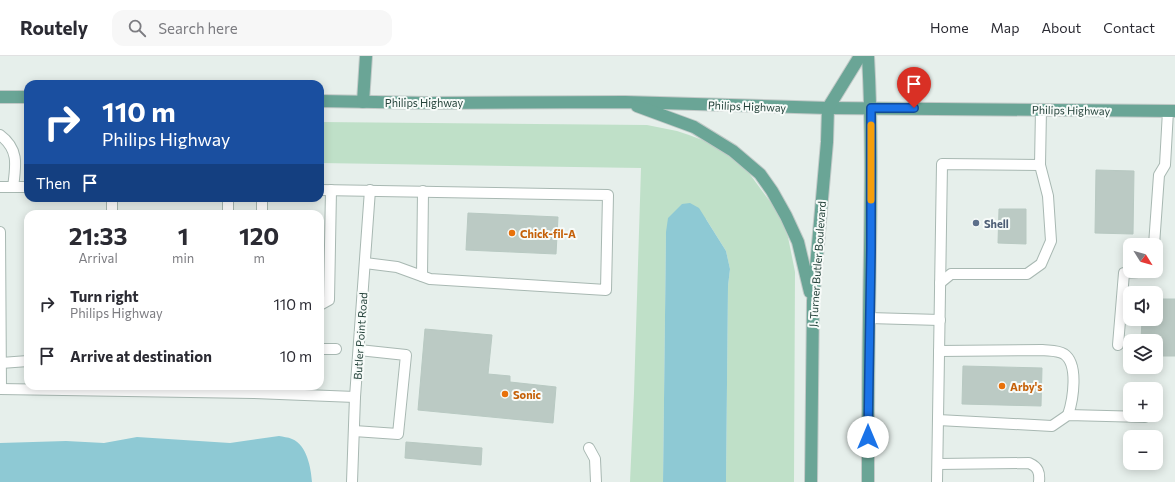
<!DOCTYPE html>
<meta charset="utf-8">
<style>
body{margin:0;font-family:Commissioner,sans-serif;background:#f7f7f7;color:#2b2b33;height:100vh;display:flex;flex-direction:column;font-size:15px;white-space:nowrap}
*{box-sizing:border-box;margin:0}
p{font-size:13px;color:#7c7c81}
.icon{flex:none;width:22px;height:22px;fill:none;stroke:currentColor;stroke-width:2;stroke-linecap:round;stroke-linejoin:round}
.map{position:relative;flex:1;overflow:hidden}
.panel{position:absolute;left:24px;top:154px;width:300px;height:180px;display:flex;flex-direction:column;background:#fff;border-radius:12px;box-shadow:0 2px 10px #0003}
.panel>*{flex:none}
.top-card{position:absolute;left:24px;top:24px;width:300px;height:122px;border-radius:12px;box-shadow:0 2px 10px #0003;background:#1a4fa0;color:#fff;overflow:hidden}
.needle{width:26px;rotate:127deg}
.buttons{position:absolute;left:1123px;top:182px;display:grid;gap:8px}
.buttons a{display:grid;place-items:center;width:40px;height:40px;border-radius:8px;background:#fff;box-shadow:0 2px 10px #0003;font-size:20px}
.pin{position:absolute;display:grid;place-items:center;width:34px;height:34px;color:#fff;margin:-41px -17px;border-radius:50% 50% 50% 0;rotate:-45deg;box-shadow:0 0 4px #0007}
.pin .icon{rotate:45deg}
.me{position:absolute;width:44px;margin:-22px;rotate:0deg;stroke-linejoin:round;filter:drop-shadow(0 0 3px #0008)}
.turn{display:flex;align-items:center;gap:14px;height:84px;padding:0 12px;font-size:18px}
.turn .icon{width:52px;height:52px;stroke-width:2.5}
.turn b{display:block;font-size:28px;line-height:34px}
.then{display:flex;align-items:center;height:38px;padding:0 12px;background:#0003;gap:8px;font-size:15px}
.eta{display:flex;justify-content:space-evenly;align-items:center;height:68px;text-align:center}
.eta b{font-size:24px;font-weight:700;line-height:28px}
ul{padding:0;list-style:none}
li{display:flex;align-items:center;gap:12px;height:52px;padding:0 12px}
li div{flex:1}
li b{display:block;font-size:15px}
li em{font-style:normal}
header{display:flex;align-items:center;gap:24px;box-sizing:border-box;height:56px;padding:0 20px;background:#fff;border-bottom:1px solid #e1e1e2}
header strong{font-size:19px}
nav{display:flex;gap:22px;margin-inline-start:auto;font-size:14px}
.search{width:280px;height:36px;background:#f7f7f7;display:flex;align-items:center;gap:10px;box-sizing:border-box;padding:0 14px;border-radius:12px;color:#7c7c81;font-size:15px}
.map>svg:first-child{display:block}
.green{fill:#bfe0c8}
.water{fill:#8ec9d4}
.building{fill:#bbcac4;stroke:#b8c9c2}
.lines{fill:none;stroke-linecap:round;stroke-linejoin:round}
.lane-casing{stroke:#a8b8b2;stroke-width:12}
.primary-casing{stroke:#c2cac8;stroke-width:14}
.lane{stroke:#fff;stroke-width:10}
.primary{stroke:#6aa596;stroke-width:12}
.route-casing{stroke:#114b97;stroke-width:10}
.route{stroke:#1a73e8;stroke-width:7}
.slow{stroke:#f59e0b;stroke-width:7}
.service-dot{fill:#5c6f8a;stroke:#f7fbf9;stroke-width:1.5}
.food-dot{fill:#e8710a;stroke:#f7fbf9;stroke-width:1.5}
.labels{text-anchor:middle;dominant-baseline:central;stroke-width:4;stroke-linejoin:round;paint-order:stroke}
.street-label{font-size:11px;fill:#24423a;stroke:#f7fbf9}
.service-label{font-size:11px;font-weight:bold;fill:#4e5e75;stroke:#f7fbf9;text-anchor:start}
.food-label{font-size:11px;font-weight:bold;fill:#c56008;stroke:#f7fbf9;text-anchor:start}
</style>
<header>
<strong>Routely</strong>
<div class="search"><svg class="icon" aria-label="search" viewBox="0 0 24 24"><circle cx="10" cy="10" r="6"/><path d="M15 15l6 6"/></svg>Search here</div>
<nav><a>Home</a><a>Map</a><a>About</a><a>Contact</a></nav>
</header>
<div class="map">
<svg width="1175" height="426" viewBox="0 0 1175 426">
<rect width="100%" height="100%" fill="#e6efeb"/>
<path class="green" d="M320 66 647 69 677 75 689 79 705 85 723 96 737 106 749 117 774 151 782 166 788 181 795 216 794 426H726L728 230 730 213 726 195 706 163 666 176 663 426H630L634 337 641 112 320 107Z"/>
<g class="water">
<path d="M690 147 699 152 726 195 730 213 728 230 726 426H663L666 176 668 162 682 148Z"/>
<path d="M279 380C283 381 288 381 292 383 307 389 311 412 312 426H0V387L66 385 104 387 137 381 230 387Z"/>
</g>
<g class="building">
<path d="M1096 114 1134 115 1133 178 1095 177Z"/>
<path d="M999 153H1026V188L998 187Z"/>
<path d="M468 157 558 161 556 198 466 194Z"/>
<path d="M1156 243H1175V300H1156V285H1141L1142 263H1156Z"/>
<path d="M425 273 492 279 488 318 510 320V326L556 331 553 367 418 354Z"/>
<path d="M963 310 1042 312 1041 350 962 348Z"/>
<path d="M406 386 482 392 481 409 405 402Z"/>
</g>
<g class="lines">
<defs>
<g id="lane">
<path d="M0 79C19 93 16 109 13 131"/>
<path d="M0 131H28"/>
<path d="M320 134 608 139 606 234 430 223 397 211 365 207"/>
<path d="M228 142V158"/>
<path d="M112 158V142"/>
<path d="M262 158V142"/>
<path d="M0 176 1 333"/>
<path d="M1154 189 1159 119 1165 109 1168 55"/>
<path d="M422 220 423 135"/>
<path d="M940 227 951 218H1027L1041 208 1051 185 1048 140 1040 109"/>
<path d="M320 249 329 244 331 134"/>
<path d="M869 262 940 264"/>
<path d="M1118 289 1124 217 1153 215"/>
<path d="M320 293H336"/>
<path d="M939 295 1042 294C1049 295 1057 294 1064 298 1079 308 1073 344 1068 359"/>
<path d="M1 307 28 305"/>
<path d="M0 333 254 337 355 341"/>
<path d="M938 364 1052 370 1068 359 1145 361"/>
<path d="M354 375 398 378 406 299 359 294"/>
<path d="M589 392 595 403 596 426"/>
<path d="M938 408 1029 407C1038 411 1040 416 1039 426"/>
<path d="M352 426 355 341 370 134"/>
<path d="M937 426 942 108 1040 109 1041 53"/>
</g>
<g id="primary">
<path d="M868 0C873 87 870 175 869 263 868 317 868 372 868 426"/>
<path d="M0 41H28"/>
<path d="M320 45 429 47 625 46 828 52 1175 55"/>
<path d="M363 46 366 0"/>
<path d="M637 50 694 71 733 95 760 118 772 135 786 160 798 186 810 236"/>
<path d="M811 426 813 245 827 86 828 52 860 0"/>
</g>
</defs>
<use href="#lane" class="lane-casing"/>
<use href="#primary" class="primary-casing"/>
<use href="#lane" class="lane"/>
<use href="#primary" class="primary"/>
</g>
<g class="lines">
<defs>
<path id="route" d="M868 381 871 193V52H914"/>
</defs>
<use href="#route" class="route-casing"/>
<use href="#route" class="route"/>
<path class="slow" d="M871 144V69"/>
</g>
<circle class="service-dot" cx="976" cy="167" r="4"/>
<g class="food-dot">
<circle cx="512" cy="177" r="4"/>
<circle cx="1002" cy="330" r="4"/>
<circle cx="505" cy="338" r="4"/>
</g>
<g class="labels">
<g class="street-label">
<text x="424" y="46">Philips Highway</text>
<text transform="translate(747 50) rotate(2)">Philips Highway</text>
<text transform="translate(1071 54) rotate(1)">Philips Highway</text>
<text transform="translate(817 208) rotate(-86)">J. Turner Butler Boulevard</text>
<text transform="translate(360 280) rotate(-86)">Butler Point Road</text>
</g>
<g class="service-label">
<text x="984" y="167">Shell</text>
</g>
<g class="food-label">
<text x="520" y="177">Chick-fil-A</text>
<text x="1010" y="330">Arby's</text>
<text x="513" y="338">Sonic</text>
</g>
</g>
</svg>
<div class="buttons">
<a><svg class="needle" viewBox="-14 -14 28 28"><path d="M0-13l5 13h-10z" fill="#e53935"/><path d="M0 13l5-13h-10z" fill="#7c7c81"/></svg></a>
<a><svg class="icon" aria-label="sound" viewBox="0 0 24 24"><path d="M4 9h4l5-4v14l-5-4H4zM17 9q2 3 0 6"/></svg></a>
<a><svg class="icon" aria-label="layers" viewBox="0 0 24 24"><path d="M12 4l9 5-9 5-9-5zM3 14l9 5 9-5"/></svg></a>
<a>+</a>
<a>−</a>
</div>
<div class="pin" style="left:914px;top:52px;background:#d93025"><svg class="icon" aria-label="arrive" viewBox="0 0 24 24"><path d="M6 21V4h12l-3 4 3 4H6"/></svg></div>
<svg class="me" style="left:868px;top:381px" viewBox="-20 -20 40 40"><circle r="19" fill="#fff"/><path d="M0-13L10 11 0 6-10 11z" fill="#1a73e8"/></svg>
<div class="top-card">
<div class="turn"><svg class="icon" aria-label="right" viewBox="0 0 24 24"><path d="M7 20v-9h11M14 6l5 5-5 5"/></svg><div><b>110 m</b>Philips Highway</div></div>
<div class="then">Then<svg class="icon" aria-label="arrive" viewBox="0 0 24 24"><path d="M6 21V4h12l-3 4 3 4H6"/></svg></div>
</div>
<section class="panel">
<div class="eta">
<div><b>21:33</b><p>Arrival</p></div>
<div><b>1</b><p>min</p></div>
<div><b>120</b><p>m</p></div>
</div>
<ul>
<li><svg class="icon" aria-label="right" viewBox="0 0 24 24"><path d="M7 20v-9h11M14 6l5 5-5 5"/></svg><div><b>Turn right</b><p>Philips Highway</p></div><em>110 m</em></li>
<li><svg class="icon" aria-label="arrive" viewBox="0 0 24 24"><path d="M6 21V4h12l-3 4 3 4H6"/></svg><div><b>Arrive at destination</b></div><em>10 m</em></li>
</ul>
</section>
</div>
